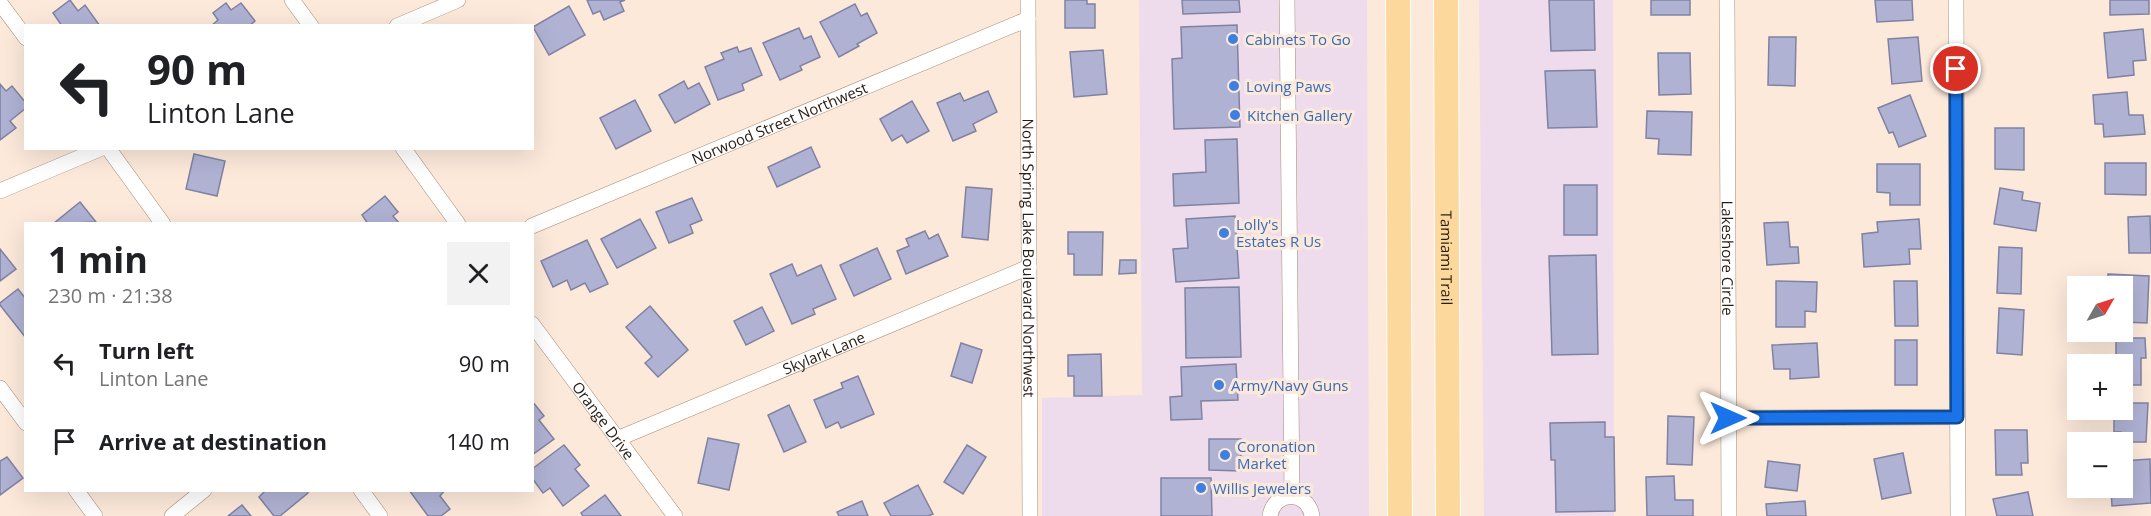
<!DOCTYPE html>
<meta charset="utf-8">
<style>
body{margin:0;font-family:"Open Sans",sans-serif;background:#f2f2f2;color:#202124;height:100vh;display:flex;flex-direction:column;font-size:22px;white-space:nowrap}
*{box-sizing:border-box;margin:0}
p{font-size:20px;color:#757577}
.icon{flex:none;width:33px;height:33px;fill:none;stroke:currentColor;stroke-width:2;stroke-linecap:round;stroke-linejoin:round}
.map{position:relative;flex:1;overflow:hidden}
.drawer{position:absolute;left:24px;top:222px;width:510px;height:270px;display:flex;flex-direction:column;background:#fff;border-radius:0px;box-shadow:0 6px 24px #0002}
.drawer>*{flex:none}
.top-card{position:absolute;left:24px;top:24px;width:510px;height:126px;border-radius:0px;box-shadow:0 6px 24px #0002;background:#fff;color:#202124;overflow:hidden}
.needle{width:39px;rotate:51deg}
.buttons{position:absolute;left:2067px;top:276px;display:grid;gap:12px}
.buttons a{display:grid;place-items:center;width:66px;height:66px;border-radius:0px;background:#fff;box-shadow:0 6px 24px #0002;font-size:30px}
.pin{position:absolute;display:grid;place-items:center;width:51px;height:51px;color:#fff;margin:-26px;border:3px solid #fff;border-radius:50%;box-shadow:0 2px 6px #0007}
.me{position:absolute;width:66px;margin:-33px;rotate:90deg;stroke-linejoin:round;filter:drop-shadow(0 0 4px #0008)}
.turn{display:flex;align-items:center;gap:21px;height:126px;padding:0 24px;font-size:27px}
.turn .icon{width:78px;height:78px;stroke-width:2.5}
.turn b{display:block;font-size:42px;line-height:51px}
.round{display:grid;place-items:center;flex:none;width:63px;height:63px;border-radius:0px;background:#f2f2f2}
.overview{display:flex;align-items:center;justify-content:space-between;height:102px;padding:0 24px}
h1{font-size:36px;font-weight:700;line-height:45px}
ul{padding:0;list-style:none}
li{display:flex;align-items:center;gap:18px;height:78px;padding:0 24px}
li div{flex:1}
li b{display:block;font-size:22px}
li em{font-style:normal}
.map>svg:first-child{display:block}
.commercial{fill:#eedced}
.building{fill:#b0b2d4;stroke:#8082a2;stroke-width:1.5}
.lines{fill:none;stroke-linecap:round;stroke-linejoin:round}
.minor-casing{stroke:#a78b73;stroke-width:16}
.primary-casing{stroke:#fff;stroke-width:26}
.minor{stroke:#fff;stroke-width:15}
.primary{stroke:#fdd89d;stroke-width:24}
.route-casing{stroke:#114b97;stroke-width:15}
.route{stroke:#1a73e8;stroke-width:10}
.shop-dot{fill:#3f7fe0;stroke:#fce9da;stroke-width:2}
.labels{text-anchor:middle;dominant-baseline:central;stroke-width:6;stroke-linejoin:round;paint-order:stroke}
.shop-label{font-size:15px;fill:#366cbe;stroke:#fce9da;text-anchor:start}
.street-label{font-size:15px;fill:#271c13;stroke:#fce9da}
</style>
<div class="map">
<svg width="2151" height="516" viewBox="0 0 2151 516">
<rect width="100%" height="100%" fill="#fce9da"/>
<g class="commercial">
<path d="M1139 0H1367L1369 516H1042V398L1142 395Z"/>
<path d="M1479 0H1613L1614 516H1484Z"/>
</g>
<g class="building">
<path d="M70 0 78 11 85 5 100 26H62L53 13Z"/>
<path d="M587 0H625L620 2 624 11 604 20 600 11 593 14Z"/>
<path d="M1065 0H1087V4H1095V28H1065Z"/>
<path d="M1182 0H1239L1240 12 1183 14Z"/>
<path d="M1549 0H1594L1595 50 1551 51Z"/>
<rect x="1651" y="0" width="39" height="15"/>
<path d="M1875 0H1912L1913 20 1877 22Z"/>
<path d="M2110 0H2149V14L2110 15Z"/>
<path d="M226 3 231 10 241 3 255 21 249 26H211L218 20 213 13Z"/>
<path d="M855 4 861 16 867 13 877 33 857 44 859 46 839 57 820 22Z"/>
<path d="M569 6 585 35 549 55 533 27Z"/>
<path d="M1237 25 1240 127 1174 129 1172 59 1182 58 1181 27Z"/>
<path d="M799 28 804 39 811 36 820 57 800 66 802 70 780 80 763 43Z"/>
<path d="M2143 29 2146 60 2133 61 2134 75 2108 78 2104 33Z"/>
<path d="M1769 37H1796L1795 86 1768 85Z"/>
<path d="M1918 37 1922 81 1892 84 1888 39Z"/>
<path d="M737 47 739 52 751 48 762 75 742 84 744 90 718 100 705 67 724 59 721 53Z"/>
<path d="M1103 50 1107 94 1074 97 1070 52Z"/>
<path d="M1658 53H1690L1691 94 1659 95Z"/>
<path d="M1595 70 1597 127 1548 128 1545 71Z"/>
<path d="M684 81 688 89 699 83 710 104 675 123 659 95Z"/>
<path d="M0 84 6 91 12 86 26 103V108L10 121 16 128 0 140Z"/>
<path d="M988 91 997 112 973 124 976 131 953 141 937 103 960 93 964 101Z"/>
<path d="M2127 92 2129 115H2143L2145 134 2104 137 2103 124H2095L2093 95Z"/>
<path d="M1910 95 1926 136 1899 147 1893 132 1889 133 1878 108Z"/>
<path d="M635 100 651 131 616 149 600 118Z"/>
<path d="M912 101 929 131 907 143 902 135 892 141 880 119Z"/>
<path d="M1647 111 1692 112 1691 155 1658 154 1659 139 1646 138Z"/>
<path d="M1995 128H2024V170L1995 169Z"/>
<path d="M1237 139 1239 203 1174 206 1173 174 1206 172 1205 140Z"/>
<path d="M811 147 820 167 777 187 768 167Z"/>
<path d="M194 154 225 161 217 196 186 189Z"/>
<path d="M2105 163H2146V195L2105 194Z"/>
<path d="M1877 164H1920V205H1890V193L1877 192Z"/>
<rect x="1564" y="185" width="33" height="50"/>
<path d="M966 187 992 189 988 240 962 237Z"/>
<path d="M2000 188 2023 192 2022 200 2040 203 2036 231 1994 224Z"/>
<path d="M385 196 398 212 393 216 400 224H368L362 215Z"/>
<path d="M692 198 702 220 690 225 693 233 669 243 656 212Z"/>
<path d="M80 202 96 222 53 224Z"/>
<path d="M1235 216 1239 278 1176 282 1173 249 1188 248 1186 219Z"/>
<path d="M2150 216 2151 253H2129L2128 217Z"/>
<path d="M640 219 656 248 617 268 601 239Z"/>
<path d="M1919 219 1921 249H1909L1910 264 1864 267 1862 234 1878 232 1877 222Z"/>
<path d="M1788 222 1790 247H1798L1799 263 1767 265 1764 223Z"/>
<path d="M925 231 929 239 938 234 948 256 906 274 897 251 909 246 906 239Z"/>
<path d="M1068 232H1103L1102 275H1074V254H1068Z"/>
<path d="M587 240 608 284 590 292 585 283 571 290 567 280 553 287 541 261Z"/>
<path d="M1999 247 2022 248 2021 294 1997 293Z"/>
<path d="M877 248 891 279 854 296 840 265Z"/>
<path d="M0 249 16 269 0 281Z"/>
<path d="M1596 255 1598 354 1552 355 1549 256Z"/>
<path d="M1120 260H1136V273L1119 274Z"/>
<path d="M792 264 797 276 821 265 836 299 813 309 815 314 792 324 770 274Z"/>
<path d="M2108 274 2149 276 2147 323 2122 322V286H2108Z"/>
<path d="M1776 281 1817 282 1816 312 1805 311V327H1776Z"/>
<path d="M1894 281H1917L1918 326H1895Z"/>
<path d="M1239 287 1241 357 1186 358 1185 288Z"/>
<path d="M18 289 26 299V338L0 305V303Z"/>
<path d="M650 306 688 350 658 377 645 363 652 357 626 327Z"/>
<path d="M762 307 774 331 746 345 734 321Z"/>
<path d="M1999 308 2024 310 2022 355 1997 353Z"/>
<path d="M2116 338H2145L2146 358H2141V385H2122V364H2116Z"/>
<rect x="1895" y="340" width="22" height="45"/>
<path d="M961 343 982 350 972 383 951 376Z"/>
<path d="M1817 343 1819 377 1790 379V369H1774L1772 345Z"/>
<path d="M1101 354 1102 396H1074V376H1068V355Z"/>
<path d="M1236 364 1238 400 1201 401 1202 419 1171 420 1170 397 1182 396 1181 367Z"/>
<path d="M858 376 874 414 841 428 838 422 826 428 814 400 843 388 841 383Z"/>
<path d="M532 401 544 416 539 420 554 439 532 455Z"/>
<path d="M2122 403H2148L2146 442H2122L2121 432H2114V410H2122Z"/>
<path d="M789 405 806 442 784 452 768 415Z"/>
<path d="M1668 416 1694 417 1692 465 1667 464Z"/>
<path d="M1605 422V437H1614L1615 511 1556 512 1555 460H1551L1550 423Z"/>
<path d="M1995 430H2027L2028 463H2021L2022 475H1996Z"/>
<path d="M708 438 739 444 729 490 698 483Z"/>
<path d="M1209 439H1241V471L1209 470Z"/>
<path d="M564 445 580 465 575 469 589 486 563 506 550 488 543 493 532 478V469Z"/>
<path d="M967 445 986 457 963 494 944 482Z"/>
<path d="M1903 453 1911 493 1882 499 1874 459Z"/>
<path d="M7 457 23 478 0 495V461Z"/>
<path d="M2150 459 2151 503 2112 506 2111 488H2122V461Z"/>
<path d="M1768 461 1800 465 1797 491 1765 487Z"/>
<path d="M1674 476 1675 500H1693V516H1647L1646 477Z"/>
<path d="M1161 478H1211L1212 516H1161Z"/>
<path d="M918 485 933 514 928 516H891L884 503Z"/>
<path d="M266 490H307L308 493 280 516H274L259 497Z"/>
<path d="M409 490H445L440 496 450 509 441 516H428Z"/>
<path d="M2028 492 2033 516H1997L1993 499Z"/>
<path d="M605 495 621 516H583L581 513Z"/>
<path d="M862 501 868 516H839L837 512Z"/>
<path d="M1805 501 1806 516H1767L1766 504Z"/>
<path d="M242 505 251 516H228Z"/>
</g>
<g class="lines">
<defs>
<g id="minor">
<path d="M292 0 311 26"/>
<path id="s1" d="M1028 0 1030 516"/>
<path d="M1287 0 1292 496"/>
<path id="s2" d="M1727 0 1729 516"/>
<path d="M1956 0 1958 516"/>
<path d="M0 3 26 38"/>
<path d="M397 26 458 0"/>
<path d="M108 148 163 224"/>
<path d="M403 148 458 224"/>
<path d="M0 191 102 148"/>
<path id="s3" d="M532 226 1028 19"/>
<path id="s4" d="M532 324 675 516"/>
<path d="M0 388 26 423"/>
<path d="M1728 418 1957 417"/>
<path id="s5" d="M617 439 1029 267"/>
<path d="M76 490 95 516"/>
<path d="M361 490 380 516"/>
<path d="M172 516 204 490"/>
<path d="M1270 516C1274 490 1308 490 1312 516"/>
</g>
<g id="primary">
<path d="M1398 0 1400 516"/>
<path id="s6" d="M1446 0 1448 516"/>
</g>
</defs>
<use href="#minor" class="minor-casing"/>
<use href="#primary" class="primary-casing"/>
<use href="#minor" class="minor"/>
<use href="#primary" class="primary"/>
</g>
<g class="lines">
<defs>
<path id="route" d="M1728 418 1957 417 1956 69"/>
</defs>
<use href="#route" class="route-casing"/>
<use href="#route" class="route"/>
</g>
<g class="shop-dot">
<circle cx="1233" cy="39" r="6"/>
<circle cx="1234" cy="86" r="6"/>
<circle cx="1235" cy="115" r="6"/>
<circle cx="1224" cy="233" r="6"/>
<circle cx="1219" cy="385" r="6"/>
<circle cx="1225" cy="455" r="6"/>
<circle cx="1201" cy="488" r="6"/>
</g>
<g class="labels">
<g class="shop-label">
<text x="1245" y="39">Cabinets To Go</text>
<text x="1246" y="86">Loving Paws</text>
<text x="1247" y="115">Kitchen Gallery</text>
<text x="1236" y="224">Lolly's<tspan x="1236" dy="17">Estates R Us</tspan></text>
<text x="1231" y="385">Army/Navy Guns</text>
<text x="1237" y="446">Coronation<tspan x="1237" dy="17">Market</tspan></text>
<text x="1213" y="488">Willis Jewelers</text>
</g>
<g class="street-label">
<text stroke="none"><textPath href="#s3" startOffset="268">Norwood Street Northwest</textPath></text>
<text stroke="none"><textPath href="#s1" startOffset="258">North Spring Lake Boulevard Northwest</textPath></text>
<text stroke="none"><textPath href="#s6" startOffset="258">Tamiami Trail</textPath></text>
<text stroke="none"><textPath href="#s2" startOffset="258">Lakeshore Circle</textPath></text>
<text stroke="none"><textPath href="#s5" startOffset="224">Skylark Lane</textPath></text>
<text stroke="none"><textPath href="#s4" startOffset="120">Orange Drive</textPath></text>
</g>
</g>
</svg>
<div class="buttons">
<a><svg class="needle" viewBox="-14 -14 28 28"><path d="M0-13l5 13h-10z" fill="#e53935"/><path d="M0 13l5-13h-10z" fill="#757577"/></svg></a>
<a>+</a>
<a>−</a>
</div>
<div class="pin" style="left:1956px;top:69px;background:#d93025"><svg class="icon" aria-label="arrive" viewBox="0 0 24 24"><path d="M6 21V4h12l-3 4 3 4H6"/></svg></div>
<svg class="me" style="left:1728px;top:418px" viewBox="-20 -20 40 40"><path d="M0-17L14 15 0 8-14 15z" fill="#1a73e8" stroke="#fff" stroke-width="4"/></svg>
<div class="top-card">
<div class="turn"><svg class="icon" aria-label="left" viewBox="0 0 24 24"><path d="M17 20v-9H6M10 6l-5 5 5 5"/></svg><div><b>90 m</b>Linton Lane</div></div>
</div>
<section class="drawer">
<div class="overview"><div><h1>1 min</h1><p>230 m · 21:38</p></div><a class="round"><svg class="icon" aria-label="close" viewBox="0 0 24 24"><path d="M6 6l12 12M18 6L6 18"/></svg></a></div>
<ul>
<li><svg class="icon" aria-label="left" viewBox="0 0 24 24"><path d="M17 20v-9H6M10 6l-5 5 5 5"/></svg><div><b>Turn left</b><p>Linton Lane</p></div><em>90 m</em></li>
<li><svg class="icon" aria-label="arrive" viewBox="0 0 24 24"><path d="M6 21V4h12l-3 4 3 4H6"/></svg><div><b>Arrive at destination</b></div><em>140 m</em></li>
</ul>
</section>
</div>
